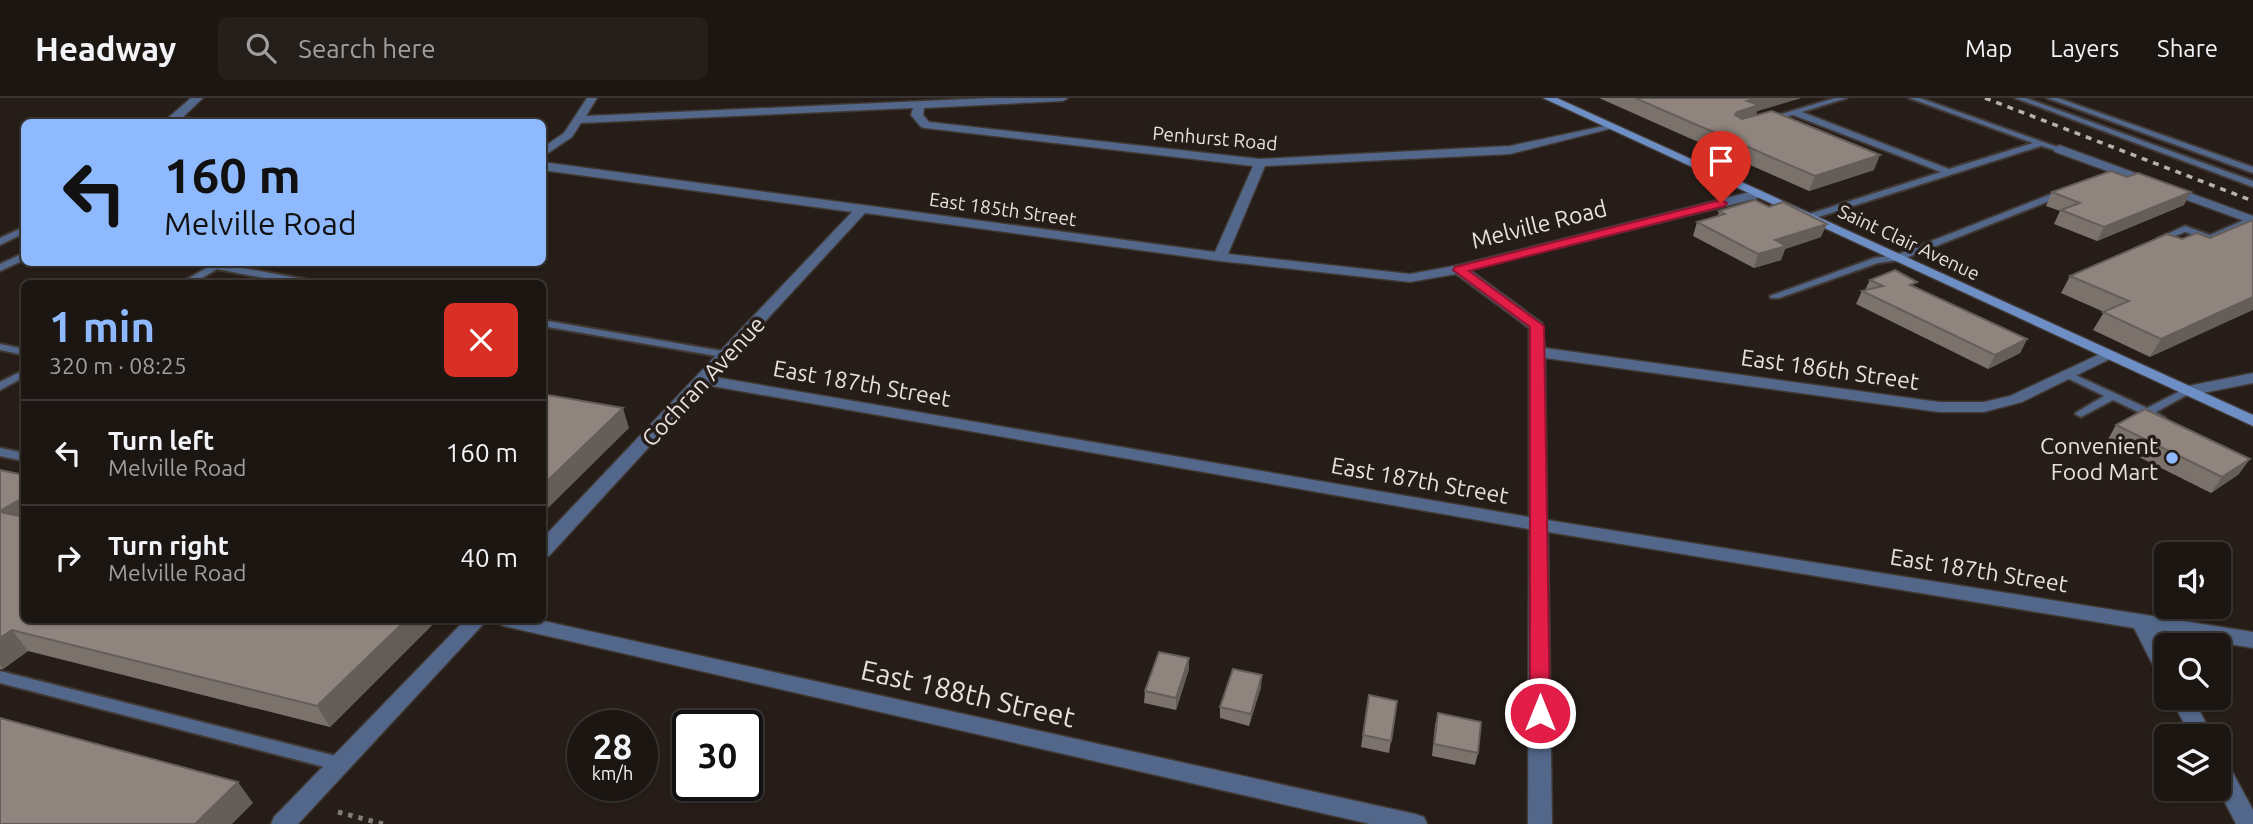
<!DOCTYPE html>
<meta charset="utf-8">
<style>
body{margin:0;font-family:Ubuntu,sans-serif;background:#251f1b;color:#f1f3f6;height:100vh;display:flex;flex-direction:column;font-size:26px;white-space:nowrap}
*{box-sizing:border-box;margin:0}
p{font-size:23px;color:#a09f9f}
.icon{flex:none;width:38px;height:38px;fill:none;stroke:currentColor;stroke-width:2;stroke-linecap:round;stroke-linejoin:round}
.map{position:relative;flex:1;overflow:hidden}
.sheet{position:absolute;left:21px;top:182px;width:525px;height:343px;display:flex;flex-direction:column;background:#1c1612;border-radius:10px;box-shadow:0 2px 5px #0004,0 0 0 2px #3a3532}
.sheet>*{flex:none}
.hud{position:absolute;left:21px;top:21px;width:525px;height:147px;border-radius:10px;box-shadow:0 2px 5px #0004,0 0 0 2px #3a3532;background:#8eb9fd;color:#111;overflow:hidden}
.controls{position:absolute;left:2154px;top:444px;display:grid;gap:14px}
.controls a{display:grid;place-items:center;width:77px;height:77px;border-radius:10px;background:#1c1612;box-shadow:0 2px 5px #0004,0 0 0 2px #3a3532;font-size:35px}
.speed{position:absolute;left:567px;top:612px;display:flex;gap:14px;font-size:35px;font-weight:700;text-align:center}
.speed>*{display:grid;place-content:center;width:91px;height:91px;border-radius:50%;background:#1c1612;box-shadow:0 2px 5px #0004,0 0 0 2px #3a3532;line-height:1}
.speed small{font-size:18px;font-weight:400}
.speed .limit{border:4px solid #111;border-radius:10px;background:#fff;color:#111}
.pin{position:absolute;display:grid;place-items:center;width:60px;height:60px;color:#fff;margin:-72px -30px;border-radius:50% 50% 50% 0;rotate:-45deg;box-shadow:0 0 7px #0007}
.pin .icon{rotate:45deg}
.me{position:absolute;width:77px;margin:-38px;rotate:0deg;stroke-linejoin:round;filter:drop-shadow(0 0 5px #0008)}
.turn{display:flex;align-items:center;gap:24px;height:147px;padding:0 28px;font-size:32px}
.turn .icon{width:91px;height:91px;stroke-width:2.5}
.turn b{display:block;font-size:49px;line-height:60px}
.round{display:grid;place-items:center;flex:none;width:74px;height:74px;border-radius:10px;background:#251f1b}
.overview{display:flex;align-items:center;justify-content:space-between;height:119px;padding:0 28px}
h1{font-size:42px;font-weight:600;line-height:52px;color:#8eb9fd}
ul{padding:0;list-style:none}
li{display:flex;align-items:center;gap:21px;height:105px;padding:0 28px;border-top:2px solid #3a3532}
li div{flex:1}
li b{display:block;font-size:26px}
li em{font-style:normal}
header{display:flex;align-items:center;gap:42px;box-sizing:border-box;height:98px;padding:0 35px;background:#1c1612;border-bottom:2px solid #3a3532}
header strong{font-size:33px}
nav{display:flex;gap:38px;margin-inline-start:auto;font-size:24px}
.search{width:490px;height:63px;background:#251f1b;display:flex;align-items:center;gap:18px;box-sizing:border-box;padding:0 24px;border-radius:10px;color:#a09f9f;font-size:26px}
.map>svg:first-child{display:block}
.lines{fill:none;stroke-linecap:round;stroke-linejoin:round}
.lane-casing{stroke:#413834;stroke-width:4}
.street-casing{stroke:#413834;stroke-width:3}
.secondary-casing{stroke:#413834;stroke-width:3}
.path{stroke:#827a76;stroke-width:5;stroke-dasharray:4.5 6;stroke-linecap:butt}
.lane{fill:#526789;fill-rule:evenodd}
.street{fill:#526789;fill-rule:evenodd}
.secondary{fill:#6e8fc6;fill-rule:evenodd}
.rail{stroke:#b8b0ad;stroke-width:3.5;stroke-dasharray:6 6;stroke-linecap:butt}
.wall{fill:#7c726c}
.shaded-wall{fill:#655d58}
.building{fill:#90857e;stroke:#655d58;stroke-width:2}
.route{fill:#e11d48;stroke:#92132f;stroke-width:2}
.poi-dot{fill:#8eb9fd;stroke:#261d18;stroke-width:2.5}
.labels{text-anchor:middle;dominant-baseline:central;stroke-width:7;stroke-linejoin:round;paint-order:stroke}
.far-street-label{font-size:19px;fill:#e7e0dd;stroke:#261d18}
.street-label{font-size:23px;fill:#e7e0dd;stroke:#261d18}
.poi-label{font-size:23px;fill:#e7e0dd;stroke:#261d18;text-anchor:end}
.near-street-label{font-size:28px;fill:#e7e0dd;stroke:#261d18}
</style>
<header>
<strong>Headway</strong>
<div class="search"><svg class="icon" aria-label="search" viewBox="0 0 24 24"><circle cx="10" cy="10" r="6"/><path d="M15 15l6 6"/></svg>Search here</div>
<nav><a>Map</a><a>Layers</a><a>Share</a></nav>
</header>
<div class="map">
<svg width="2253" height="726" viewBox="0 0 2253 726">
<rect width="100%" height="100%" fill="#261d18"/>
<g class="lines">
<defs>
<g id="lane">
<path d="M1835 0H1847L1802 14 1949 71 2033 45 1909 0H1920L2063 51 2059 53 2041 48 1809 122 1804 119 1806 117 1941 74 1793 17 1769 23 1765 21Z"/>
<path d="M2015 0H2026L2253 83V89Z"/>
<path d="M2047 0H2058L2253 69V75Z"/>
<path d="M2064 91 2067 92V96L1901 162 1878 165 1779 200H1771L1770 198 1874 160 1896 157Z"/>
<path d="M2253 118V124L2210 143 2185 134 2163 143 2158 140 2185 128 2210 137Z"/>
<path d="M24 129V135L0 147V140Z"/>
<path d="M24 155V162L0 173V166Z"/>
<path d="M215 165 314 183 319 186H295L217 171 192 186H179Z"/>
<path d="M542 222 728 254 733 257 728 260 542 228Z"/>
<path d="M0 246 24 251V257L0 252Z"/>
<path d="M24 272V279L0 292V284Z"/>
<path d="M2069 274 2147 310 2184 291H2192L2194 293 2156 314 2165 320 2159 324 2113 302 2081 319 2075 316 2077 314 2104 298 2065 279 2063 277 2065 275Z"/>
<path d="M0 350 24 355V363L0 358Z"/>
<path d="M0 573 340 659 346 661 348 666 346 671 340 673 0 585Z"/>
</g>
<g id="street">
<path d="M191 0H203L183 19 204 22 205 24 169 23V19Z"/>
<path d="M587 0H597L586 18 990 0H1068L1063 3 924 10 923 17 929 24 1260 61 1510 48 1613 26V30L1510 56 1265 68 1228 156 1410 176 1459 167 1758 92 1762 93V99L1470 172 1542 225 1545 250 1939 304H1984L2010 298 2102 255H2114L2116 258 2022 304 1984 314H1939L1545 260 1547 422 2253 534V550L2157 534 2166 552V579L2158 577 2134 530 1548 434 1552 726H1528L1529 431 706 287 549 458 542 459V441L852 114 542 72V64L1215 154 1253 68 925 30 921 29 911 17 913 10 581 25 572 39 542 59V50L564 35ZM865 115 1220 163 1410 184 1456 176 1529 230V419L714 279Z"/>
<path d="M2059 47 2253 118V126L2055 54 2053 51Z"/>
<path d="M2253 275V285L2188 298 2180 293 2188 288Z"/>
<path d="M465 522H487L298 726H271L274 719Z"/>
<path d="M498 522H539L1415 716 1424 719 1427 726H1370L508 529 501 527Z"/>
<path d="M2171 600H2193L2213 639H2191Z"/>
<path d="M2219 662 2227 664 2253 712V726H2236L2218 691Z"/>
</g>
<path id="secondary" d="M1543 0H1557L2253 317V328Z"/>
</defs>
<use href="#lane" class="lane-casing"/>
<use href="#street" class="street-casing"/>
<use href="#secondary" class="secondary-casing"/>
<path class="path" d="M338 714 383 726"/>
<use href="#lane" class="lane"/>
<use href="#street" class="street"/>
<use href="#secondary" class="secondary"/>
<path class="rail" d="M1985 0 2253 103"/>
</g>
<g class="wall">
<path d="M1599 0H1801L1757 13 1756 17 1874 72 1809 93Z"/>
<path d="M2052 94 2184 107 2097 143 2054 126 2060 113 2046 108Z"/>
<path d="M1719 113 1821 139 1785 151 1781 162 1754 170 1693 138 1697 124 1718 118Z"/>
<path d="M2253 122 2150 259 2093 232 2104 214 2061 195 2070 178 2182 141 2210 140Z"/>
<path d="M1870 182 1915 189 2027 241 2020 255 1988 271 1856 206 1862 193 1865 192Z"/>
<path d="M2116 327 2239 376 2211 395 2107 343Z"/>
<path d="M0 372 24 522H437L330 629 28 553 3 571H0Z"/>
<path d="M1189 571 1176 612 1144 605 1145 593Z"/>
<path d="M1261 589 1249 628 1220 620V609Z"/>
<path d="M1369 597 1391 643 1389 655 1361 649Z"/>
<path d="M1438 615 1478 655 1475 667 1432 658 1435 627Z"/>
</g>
<g class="shaded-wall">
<path d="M1756 0H1801L1757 13 1754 22 1731 32 1737 14 1747 3Z"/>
<path d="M1880 57 1874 72 1809 93 1815 78Z"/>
<path d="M2191 94 2184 107 2097 143 2104 129Z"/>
<path d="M1827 126 1821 139 1785 151 1781 162 1754 170 1758 156 1775 142Z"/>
<path d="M2253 199V212L2150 259 2161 241Z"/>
<path d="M2027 241 2020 255 1988 271 1995 257Z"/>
<path d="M623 310 629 330 542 416V388Z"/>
<path d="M2250 361 2239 376 2211 395 2222 379Z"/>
<path d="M24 399V428L0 413Z"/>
<path d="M406 522H437L330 629 317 608Z"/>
<path d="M12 532 28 553 3 571 0 567V540Z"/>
<path d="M1189 560V571L1176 612V600Z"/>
<path d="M1262 577 1261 589 1249 628 1251 616Z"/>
<path d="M238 684 253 705 232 726H195Z"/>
</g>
<g class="building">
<path d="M1635 0H1756L1747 3 1759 7 1737 14 1735 17 1742 21 1772 13 1880 57 1815 78Z"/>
<path d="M2111 73 2127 79 2138 75 2191 94 2104 129 2061 112 2080 105 2052 94Z"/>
<path d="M1755 102 1769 109 1783 104 1827 126 1775 142 1786 148 1758 156 1697 124 1725 116 1719 113Z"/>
<path d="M2253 122V199L2161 241 2103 214 2129 203 2070 178 2167 136 2182 141 2197 135 2210 140Z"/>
<path d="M1895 172 1917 184 1910 187 2027 241 1995 257 1862 193 1883 188 1870 182Z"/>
<path d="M542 296 623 310 542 388Z"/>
<path d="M2145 311 2250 361 2222 379 2116 327Z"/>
<path d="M0 372 24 377V399L0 413Z"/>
<path d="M0 414 24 419V522H406L317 608 12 532 0 540Z"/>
<path d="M1159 554 1189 560 1176 600 1145 593Z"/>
<path d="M1233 571 1262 577 1251 616 1220 609Z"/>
<path d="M1369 597 1397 603 1391 643 1363 637Z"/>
<path d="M1438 615 1481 624 1478 655 1434 646Z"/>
<path d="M0 620 238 684 195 726H0Z"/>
</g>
<path class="route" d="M1721 102 1727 105 1725 108 1469 173 1544 228 1550 615 1547 621 1540 623 1533 621 1530 615V229L1453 172 1455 169Z"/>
<circle class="poi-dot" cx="2172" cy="360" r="7"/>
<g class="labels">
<g class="far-street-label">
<text transform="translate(1215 40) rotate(5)">Penhurst Road</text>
<text transform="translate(1003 111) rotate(8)">East 185th Street</text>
<text transform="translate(1909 144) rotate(25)">Saint Clair Avenue</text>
</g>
<g class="street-label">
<text transform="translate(1539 126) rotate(-14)">Melville Road</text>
<text transform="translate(1830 271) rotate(8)">East 186th Street</text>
<text transform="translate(703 283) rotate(-47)">Cochran Avenue</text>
<text transform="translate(862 285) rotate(10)">East 187th Street</text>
<text transform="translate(1420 382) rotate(10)">East 187th Street</text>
<text transform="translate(1979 472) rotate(9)">East 187th Street</text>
</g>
<g class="poi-label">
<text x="2158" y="347">Convenient<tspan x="2158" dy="26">Food Mart</tspan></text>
</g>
<g class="near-street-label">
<text transform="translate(968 595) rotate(13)">East 188th Street</text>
</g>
</g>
</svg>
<div class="controls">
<a><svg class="icon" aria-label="sound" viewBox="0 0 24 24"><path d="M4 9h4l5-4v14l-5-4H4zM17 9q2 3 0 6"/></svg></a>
<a><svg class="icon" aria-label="search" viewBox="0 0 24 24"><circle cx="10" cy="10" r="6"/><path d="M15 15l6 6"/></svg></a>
<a><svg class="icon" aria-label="layers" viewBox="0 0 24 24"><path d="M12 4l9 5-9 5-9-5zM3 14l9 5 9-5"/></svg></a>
</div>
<div class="speed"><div>28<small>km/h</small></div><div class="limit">30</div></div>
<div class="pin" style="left:1721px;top:105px;background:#d93025"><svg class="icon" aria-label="arrive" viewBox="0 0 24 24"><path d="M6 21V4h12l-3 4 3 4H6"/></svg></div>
<svg class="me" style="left:1540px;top:615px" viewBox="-20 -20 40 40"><circle r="17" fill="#e11d48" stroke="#fff" stroke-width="3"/><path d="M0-11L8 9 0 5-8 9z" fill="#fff"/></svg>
<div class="hud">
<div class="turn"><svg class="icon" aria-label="left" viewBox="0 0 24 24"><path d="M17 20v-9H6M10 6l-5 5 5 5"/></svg><div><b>160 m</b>Melville Road</div></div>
</div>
<section class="sheet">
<div class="overview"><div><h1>1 min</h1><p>320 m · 08:25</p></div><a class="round" style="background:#d93025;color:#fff"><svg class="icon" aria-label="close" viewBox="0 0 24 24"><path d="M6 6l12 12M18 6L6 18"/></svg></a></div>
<ul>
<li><svg class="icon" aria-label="left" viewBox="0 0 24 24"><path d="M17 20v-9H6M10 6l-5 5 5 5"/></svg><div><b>Turn left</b><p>Melville Road</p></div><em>160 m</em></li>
<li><svg class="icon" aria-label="right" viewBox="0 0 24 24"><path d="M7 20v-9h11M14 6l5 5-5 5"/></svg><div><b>Turn right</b><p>Melville Road</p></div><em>40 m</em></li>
</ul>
</section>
</div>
